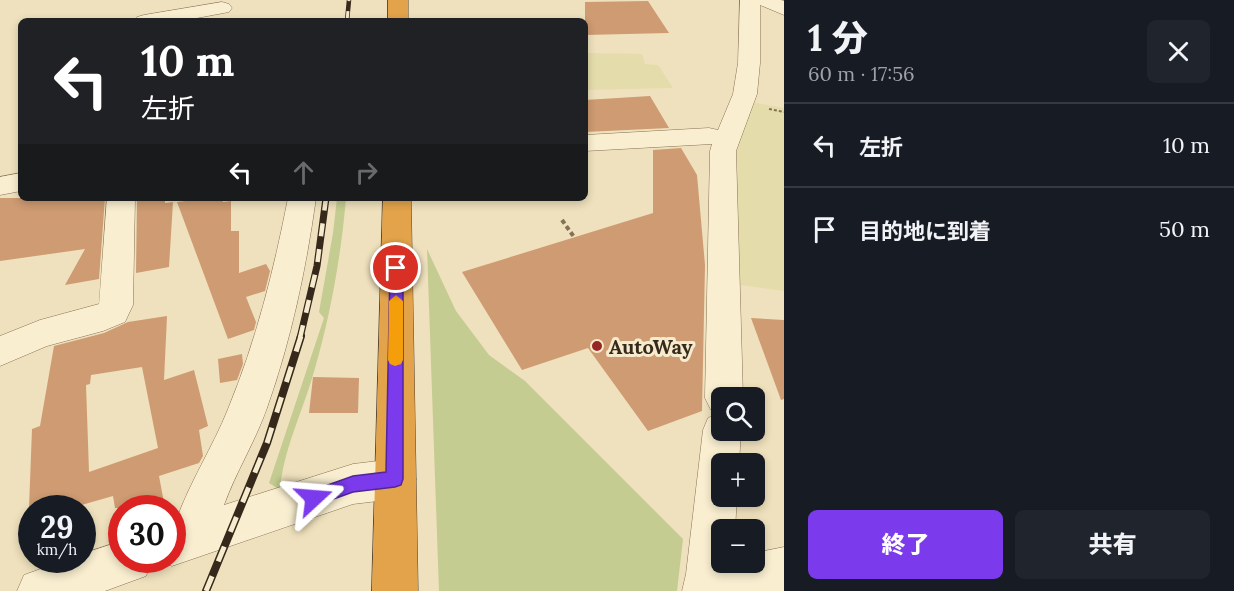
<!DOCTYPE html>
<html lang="ja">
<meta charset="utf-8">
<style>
body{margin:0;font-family:Lora,"Noto Sans JP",serif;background:#20242c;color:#f1f3f6;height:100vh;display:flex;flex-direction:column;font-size:22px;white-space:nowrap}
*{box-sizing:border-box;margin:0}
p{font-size:20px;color:#9ea1a6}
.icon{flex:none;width:33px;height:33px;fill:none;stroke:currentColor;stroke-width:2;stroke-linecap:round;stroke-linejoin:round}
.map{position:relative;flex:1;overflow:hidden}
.details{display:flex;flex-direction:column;background:#171b24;width:450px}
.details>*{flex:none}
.guide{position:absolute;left:18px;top:18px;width:570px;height:183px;border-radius:9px;box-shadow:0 3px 9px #0003;background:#202124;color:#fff;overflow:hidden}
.fabs{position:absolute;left:711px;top:387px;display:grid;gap:12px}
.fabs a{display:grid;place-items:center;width:54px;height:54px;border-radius:9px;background:#171b24;box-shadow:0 3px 9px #0003;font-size:30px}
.speed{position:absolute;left:18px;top:495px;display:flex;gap:12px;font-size:30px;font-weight:700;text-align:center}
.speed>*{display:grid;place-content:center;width:78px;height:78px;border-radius:50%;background:#171b24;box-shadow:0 3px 9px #0003;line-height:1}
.speed small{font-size:15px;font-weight:400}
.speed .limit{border:9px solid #d22;background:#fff;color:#111}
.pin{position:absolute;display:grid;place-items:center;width:51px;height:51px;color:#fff;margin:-26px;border:3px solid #fff;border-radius:50%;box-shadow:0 2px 6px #0007}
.me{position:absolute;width:66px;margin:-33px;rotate:71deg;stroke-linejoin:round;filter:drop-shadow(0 0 4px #0008)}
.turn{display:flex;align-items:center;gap:21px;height:126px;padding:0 24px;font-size:27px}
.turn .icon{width:78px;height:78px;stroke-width:2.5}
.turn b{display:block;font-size:42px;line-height:51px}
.lanes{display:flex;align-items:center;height:57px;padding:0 24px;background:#0003;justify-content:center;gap:30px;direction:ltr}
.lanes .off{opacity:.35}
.round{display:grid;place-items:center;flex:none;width:63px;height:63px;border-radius:9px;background:#20242c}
.summary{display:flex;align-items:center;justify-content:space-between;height:102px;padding:0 24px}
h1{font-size:36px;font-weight:800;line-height:45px}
.action{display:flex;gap:12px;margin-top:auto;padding:12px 24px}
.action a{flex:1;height:69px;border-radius:9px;background:#7c3aed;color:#fff;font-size:24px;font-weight:800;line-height:69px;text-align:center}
.action a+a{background:#20242c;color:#f1f3f6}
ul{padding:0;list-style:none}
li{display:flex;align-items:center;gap:18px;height:84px;padding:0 24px;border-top:2px solid #363941}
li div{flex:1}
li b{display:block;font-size:22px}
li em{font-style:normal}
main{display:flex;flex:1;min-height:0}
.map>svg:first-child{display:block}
.farmland{fill:#e4ddab}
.green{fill:#c4cc91}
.building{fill:#ce9b72;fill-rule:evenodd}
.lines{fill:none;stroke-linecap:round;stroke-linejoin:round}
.minor-casing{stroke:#877156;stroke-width:1}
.highway-casing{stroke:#543f2b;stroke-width:1}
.path-far1{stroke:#877156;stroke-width:2;stroke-dasharray:3 2;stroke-linecap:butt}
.path{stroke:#877156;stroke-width:4;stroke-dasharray:4.5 3;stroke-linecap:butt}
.minor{fill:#f9eed0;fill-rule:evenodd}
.highway{fill:#e2a34a;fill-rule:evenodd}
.rail-far2-casing{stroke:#36291b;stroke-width:4.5}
.rail-far1-casing{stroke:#36291b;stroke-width:7}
.rail-casing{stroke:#36291b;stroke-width:8}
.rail-far2{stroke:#f6ebcd;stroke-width:3;stroke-dasharray:10;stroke-linecap:butt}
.rail-far1{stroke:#f6ebcd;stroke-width:4.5;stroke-dasharray:13;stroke-linecap:butt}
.rail{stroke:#f6ebcd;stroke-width:5;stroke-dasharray:16;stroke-linecap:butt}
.route{fill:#7c3aed;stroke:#51269a;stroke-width:1.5}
.slow{fill:#f59e0b}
.poi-dot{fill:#972725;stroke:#f6ebcd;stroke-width:2}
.labels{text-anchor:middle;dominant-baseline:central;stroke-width:6;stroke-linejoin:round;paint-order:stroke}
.poi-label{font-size:20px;font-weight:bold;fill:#36291b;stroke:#f6ebcd;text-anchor:start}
</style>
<main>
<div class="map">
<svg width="784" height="591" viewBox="0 0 784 591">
<rect width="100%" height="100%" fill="#efe1bd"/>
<g class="farmland">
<path d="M585 53 642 54 645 64 658 65 673 88 585 90Z"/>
<path d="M751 102 784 108V291L733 284 730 159Z"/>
</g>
<g class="green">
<path d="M337 198H346C341 257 330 318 313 375 302 413 283 451 280 490L269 483 324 318 319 312 333 233Z"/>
<path d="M427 249 456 311 489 355 525 381 683 539 677 591H439Z"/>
</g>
<g class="building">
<path d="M648 1 669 33 585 35V2Z"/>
<path d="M650 96 669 128 585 132V100Z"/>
<path d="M681 148 697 175 705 265 702 411 648 431 588 348 522 370 462 272 653 213V150Z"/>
<path d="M0 198H105L99 279 65 285 85 249 0 261Z"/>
<path d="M137 198H165V203L173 202 169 267 136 273Z"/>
<path d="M212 198H222L223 202 231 201V231H239V273L266 264 270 271 265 291 246 297 256 322 254 330 228 339 177 202Z"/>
<path d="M167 316 164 380 194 370 208 426 199 430 203 456 199 463 159 476 165 508H115L113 496 71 508H29L32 429 40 426 54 346 104 333 128 322ZM142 367 158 448 89 472 86 385 90 384 91 375Z"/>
<path d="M751 318 784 320V399L781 400Z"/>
<path d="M242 354 243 364 237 380 220 383 218 359Z"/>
<path d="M313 377 359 378 358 413H309Z"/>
</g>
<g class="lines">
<defs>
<g id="minor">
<path d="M740 0H781L784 1V15L760 5V63L757 94 736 151 743 398H722V430H741L739 464H722V496H737L735 530H722V562H754V553L784 547V591H682L686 574 703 430 708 418 720 413 711 410 705 398 710 151 712 144 585 151V135L709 128 718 130 733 94 738 63Z"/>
<path d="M222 2 229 4 232 8 229 12 181 21H134L137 17 144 15Z"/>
<path d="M21 173V191L0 195V177Z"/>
<path d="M107 198H135L133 305 125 322 103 331 47 346 0 366V336L40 320 99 304Z"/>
<path d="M288 198H316C306 270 291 340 267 408 255 442 236 472 224 505L353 464 395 459 410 465 416 479 410 493 395 499 353 504 172 566 156 560H172V522L176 521C190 481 213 447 228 409 256 341 274 270 288 198Z"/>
<path d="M122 541V560H152L146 576 105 591H17L24 575 65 560H82V554Z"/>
</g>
<g id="highway">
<rect x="388" y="0" width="20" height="21"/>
<path d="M383 198H411L418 591H372Z"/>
</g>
</defs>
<use href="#minor" class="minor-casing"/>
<use href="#highway" class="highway-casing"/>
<path class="path-far1" d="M769 109 784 112"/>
<path class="path" d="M562 220 574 237"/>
<use href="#minor" class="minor"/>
<use href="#highway" class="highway"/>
<defs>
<path id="rail-far2" d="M347 21 349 0"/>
<path id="rail-far1" d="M300 338 317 266 326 198"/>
<path id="rail" d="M206 591 267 443 301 336"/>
</defs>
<use href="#rail-far2" class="rail-far2-casing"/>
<use href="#rail-far1" class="rail-far1-casing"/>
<use href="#rail" class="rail-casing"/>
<use href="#rail-far2" class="rail-far2"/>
<use href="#rail-far1" class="rail-far1"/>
<use href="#rail" class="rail"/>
</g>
<path class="route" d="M396 263 403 268V479L401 485 395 487 353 492 314 506 308 504 305 498 308 492 353 476 386 472 390 268Z"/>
<path class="slow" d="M396 295 403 301V360L401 364 395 366 390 364 388 360 389 301Z"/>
<circle class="poi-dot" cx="597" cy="346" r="6"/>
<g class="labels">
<g class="poi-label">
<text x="609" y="346">AutoWay</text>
</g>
</g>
</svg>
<div class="fabs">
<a><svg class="icon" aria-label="search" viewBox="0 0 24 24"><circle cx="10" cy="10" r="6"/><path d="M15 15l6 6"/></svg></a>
<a>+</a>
<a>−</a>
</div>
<div class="speed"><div>29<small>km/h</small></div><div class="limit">30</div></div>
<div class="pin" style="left:396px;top:268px;background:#d93025"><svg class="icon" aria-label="arrive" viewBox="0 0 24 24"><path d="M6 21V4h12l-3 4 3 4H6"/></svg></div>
<svg class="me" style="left:314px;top:498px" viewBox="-20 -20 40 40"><path d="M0-17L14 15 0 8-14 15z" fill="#7c3aed" stroke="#fff" stroke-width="4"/></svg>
<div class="guide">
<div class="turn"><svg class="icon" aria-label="left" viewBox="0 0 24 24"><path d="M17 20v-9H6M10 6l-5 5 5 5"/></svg><div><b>10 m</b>左折</div></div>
<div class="lanes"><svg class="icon" aria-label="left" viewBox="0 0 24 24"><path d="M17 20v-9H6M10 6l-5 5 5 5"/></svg><svg class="icon off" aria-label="ahead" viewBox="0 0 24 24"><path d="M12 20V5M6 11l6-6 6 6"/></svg><svg class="icon off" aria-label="right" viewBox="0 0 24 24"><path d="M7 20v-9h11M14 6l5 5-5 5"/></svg></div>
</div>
</div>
<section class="details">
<div class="summary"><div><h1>1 分</h1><p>60 m · 17:56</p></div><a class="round"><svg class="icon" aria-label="close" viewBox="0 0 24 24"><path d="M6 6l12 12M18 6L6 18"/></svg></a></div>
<ul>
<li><svg class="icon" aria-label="left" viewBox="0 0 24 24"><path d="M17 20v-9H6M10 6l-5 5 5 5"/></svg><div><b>左折</b></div><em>10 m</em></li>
<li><svg class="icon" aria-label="arrive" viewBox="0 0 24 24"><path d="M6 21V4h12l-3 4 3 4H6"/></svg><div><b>目的地に到着</b></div><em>50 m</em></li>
</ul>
<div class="action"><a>終了</a><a>共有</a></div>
</section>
</main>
